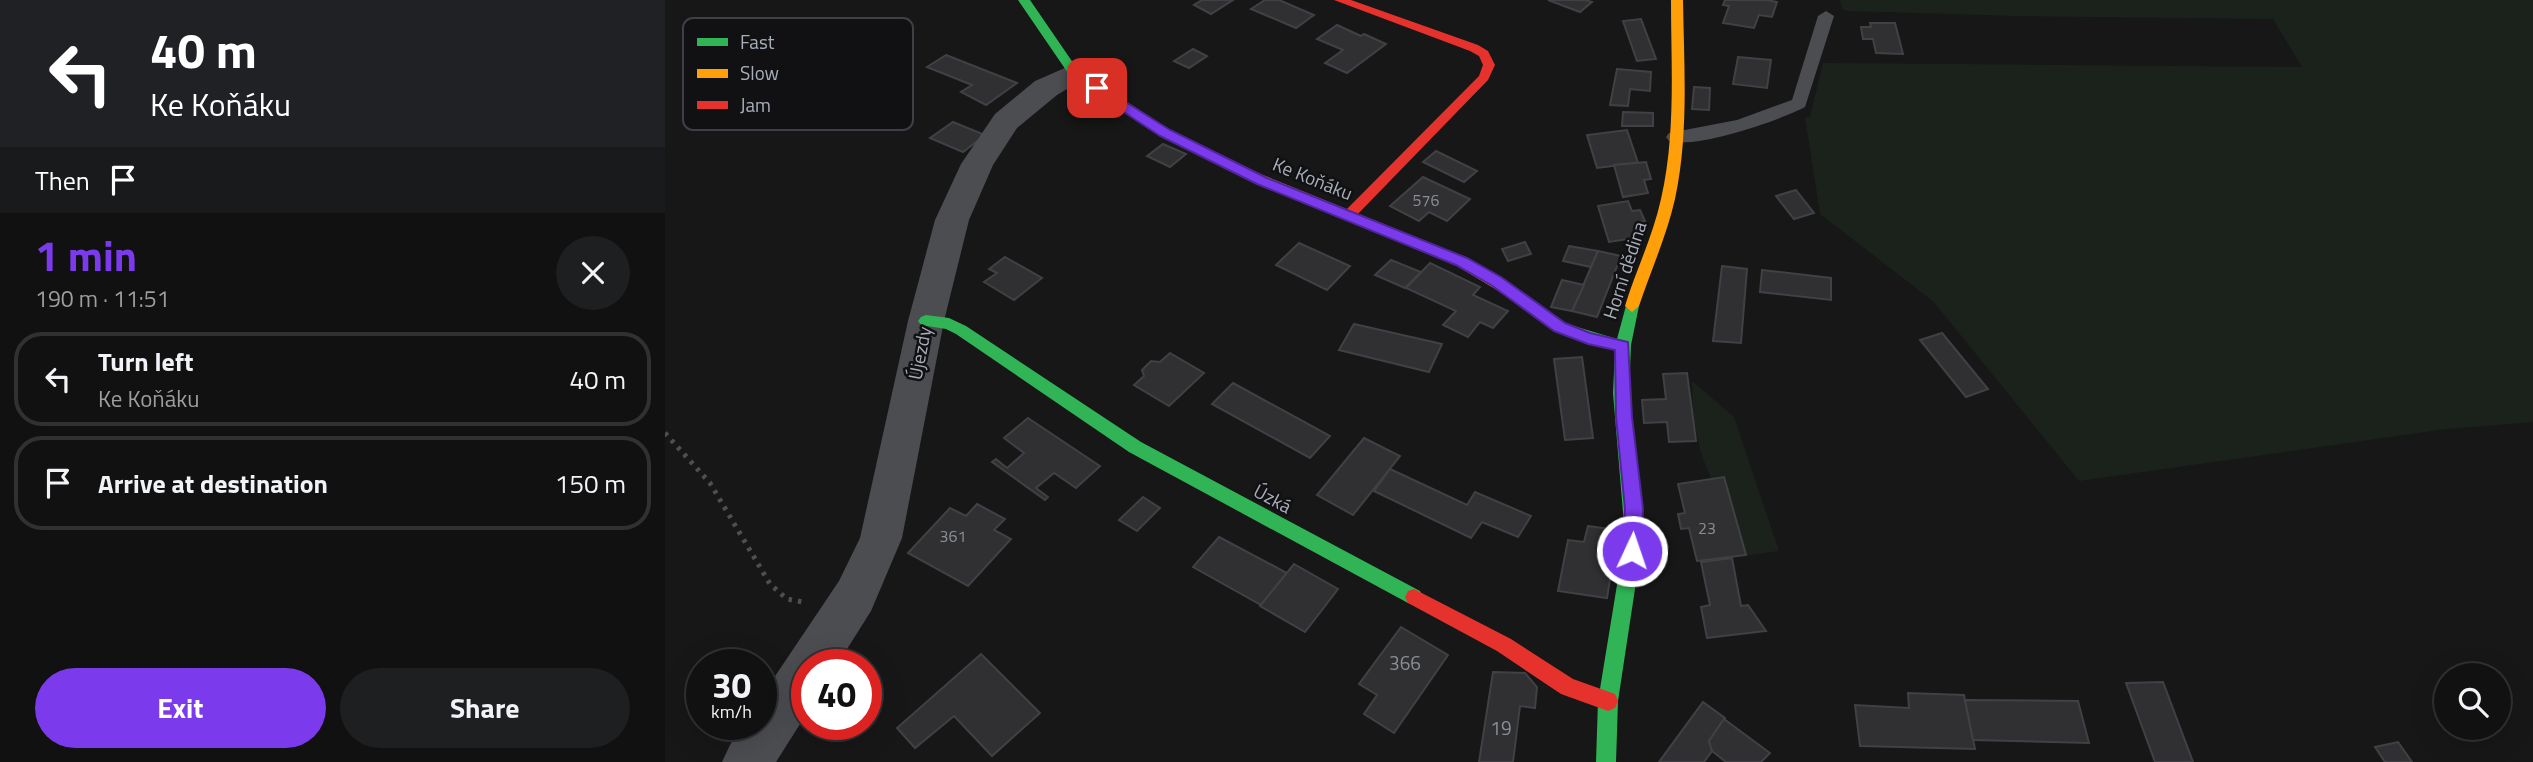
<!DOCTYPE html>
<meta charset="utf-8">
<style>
body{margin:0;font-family:"Titillium Web",sans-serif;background:#1e1f20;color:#f1f3f6;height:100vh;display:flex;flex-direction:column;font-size:26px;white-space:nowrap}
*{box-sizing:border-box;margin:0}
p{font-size:23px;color:#9c9d9f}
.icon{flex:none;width:38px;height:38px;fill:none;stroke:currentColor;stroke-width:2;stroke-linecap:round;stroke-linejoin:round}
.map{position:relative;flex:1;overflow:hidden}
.details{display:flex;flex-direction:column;background:#111112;width:665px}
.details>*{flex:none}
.top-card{background:#202124;color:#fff;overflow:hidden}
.buttons{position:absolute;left:1769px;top:663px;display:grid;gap:14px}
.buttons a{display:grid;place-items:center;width:77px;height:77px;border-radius:50%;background:#111112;box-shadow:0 7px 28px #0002,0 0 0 2px #303132;font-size:35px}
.speed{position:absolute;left:21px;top:649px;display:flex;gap:14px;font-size:35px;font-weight:700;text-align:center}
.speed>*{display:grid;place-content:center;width:91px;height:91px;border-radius:50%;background:#111112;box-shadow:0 7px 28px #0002,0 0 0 2px #303132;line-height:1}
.speed small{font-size:18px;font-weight:400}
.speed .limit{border:10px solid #d22;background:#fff;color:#111}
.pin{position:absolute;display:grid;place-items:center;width:60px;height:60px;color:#fff;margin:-30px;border-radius:14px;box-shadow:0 4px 10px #0006}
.me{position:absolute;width:77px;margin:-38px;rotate:3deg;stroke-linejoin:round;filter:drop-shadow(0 0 5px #0008)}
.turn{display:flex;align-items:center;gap:24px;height:147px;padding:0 35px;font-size:32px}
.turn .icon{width:91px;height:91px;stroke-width:2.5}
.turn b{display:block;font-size:49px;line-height:60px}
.then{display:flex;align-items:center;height:66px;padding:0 35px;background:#0003;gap:14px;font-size:26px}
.round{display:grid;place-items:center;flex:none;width:74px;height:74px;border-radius:37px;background:#1e1f20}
.summary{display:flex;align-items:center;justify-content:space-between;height:119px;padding:0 35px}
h1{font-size:42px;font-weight:700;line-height:52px;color:#7c3aed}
.primary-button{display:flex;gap:14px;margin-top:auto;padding:14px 35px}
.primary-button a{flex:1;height:80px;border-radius:42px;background:#7c3aed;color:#fff;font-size:28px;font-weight:700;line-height:80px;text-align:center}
.primary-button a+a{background:#1e1f20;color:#f1f3f6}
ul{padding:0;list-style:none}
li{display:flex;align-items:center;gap:21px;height:94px;margin:0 14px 10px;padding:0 21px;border:4px solid #303132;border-radius:28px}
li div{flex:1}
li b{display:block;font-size:26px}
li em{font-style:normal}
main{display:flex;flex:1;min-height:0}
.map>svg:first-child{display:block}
.green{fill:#1b221c}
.building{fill:#303032;stroke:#404144;stroke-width:2}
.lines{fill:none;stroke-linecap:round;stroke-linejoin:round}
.path{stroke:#4d4f52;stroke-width:5;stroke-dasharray:3.5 6;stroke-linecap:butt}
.lane{fill:#4b4d51;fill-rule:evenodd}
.street{fill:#4b4d51;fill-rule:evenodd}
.fast{fill:#30b455;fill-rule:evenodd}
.slow{fill:#ff9f0a;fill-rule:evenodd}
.jam{fill:#e5322d;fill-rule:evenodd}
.route{fill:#7c3aed;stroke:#51269a;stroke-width:2}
.labels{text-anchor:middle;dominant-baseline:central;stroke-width:5;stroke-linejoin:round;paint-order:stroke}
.number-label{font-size:16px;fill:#8a8e97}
.street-label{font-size:19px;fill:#a8aeb9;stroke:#111114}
.near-number-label{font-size:19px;fill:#8a8e97}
.key{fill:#111114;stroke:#3e4046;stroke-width:2}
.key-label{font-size:19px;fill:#a8aeb9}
</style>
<main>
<section class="details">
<div class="top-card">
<div class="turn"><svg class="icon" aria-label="left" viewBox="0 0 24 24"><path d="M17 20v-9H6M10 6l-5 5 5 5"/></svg><div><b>40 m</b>Ke Koňáku</div></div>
<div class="then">Then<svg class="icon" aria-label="arrive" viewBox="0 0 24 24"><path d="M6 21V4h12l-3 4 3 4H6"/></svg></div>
</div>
<div class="summary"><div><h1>1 min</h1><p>190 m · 11:51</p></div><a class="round"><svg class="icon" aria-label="close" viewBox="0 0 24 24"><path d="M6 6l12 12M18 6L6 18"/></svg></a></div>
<ul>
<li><svg class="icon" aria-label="left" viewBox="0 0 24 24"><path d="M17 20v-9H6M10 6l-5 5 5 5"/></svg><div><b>Turn left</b><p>Ke Koňáku</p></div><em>40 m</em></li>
<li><svg class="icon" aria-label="arrive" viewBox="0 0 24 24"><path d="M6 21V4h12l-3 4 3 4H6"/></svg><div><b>Arrive at destination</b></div><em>150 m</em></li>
</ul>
<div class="primary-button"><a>Exit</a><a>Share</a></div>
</section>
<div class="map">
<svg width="1868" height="762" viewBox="0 0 1868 762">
<rect width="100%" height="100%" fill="#171718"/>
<g class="green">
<path d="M1175 0H1868V422L1781 429 1414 481 1268 301 1155 214 1140 117H1145L1158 63 1637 67 1608 19 1351 16 1185 11 1177 9Z"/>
<path d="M1027 381 1069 417 1114 551 1070 557 1058 509 1037 456 1028 420Z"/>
</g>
<g class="building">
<path d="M537 0H568L546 14 529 5Z"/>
<path d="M600 0H614L649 15 631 28 586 9Z"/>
<path d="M883 0H920L927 2 915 12Z"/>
<path d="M1060 0H1102L1112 2 1107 17 1094 15 1089 28 1058 23 1064 6 1058 5Z"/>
<path d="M976 19 991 59 972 61 958 21Z"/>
<path d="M1205 23H1230L1238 54 1211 53 1208 39H1198L1196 27H1206Z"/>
<path d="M672 25 696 36 699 34 721 44 682 73 660 63 678 50 652 39Z"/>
<path d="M528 49 542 56 524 68 509 61Z"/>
<path d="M281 55 352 83 321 105 296 92 307 85 262 67Z"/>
<path d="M1073 57 1106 60 1102 88 1068 84Z"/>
<path d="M952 69 986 72 985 91 965 89 963 106 945 105Z"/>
<path d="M1029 87 1045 88 1044 110 1027 109Z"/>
<path d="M958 112 988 113V126H957Z"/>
<path d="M288 122 320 135 298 152 265 138Z"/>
<path d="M962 130 973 163 932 168 922 135Z"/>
<path d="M498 144 521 154 505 167 482 156Z"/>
<path d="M771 151 812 171 799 182 758 162Z"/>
<path d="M981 162 986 179 979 180 983 193 958 197 949 165Z"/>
<path d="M758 177 805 199 782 221 764 212 754 221 725 206Z"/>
<path d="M1131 190 1149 213 1129 219 1111 196Z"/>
<path d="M963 201 967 211 975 210 980 221 971 223 976 237 944 242 933 206Z"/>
<path d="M860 242 866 254 843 261 837 249Z"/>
<path d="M634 243 685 266 662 290 611 265Z"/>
<path d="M904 246 933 251 926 267 898 261Z"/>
<path d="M933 251 956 256 932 317 907 311Z"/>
<path d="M340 257 377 278 349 300 319 282 332 273 324 269Z"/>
<path d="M726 260 756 272 740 288 710 275Z"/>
<path d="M765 263 815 287 808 295 843 311 828 328 815 322 803 337 778 325 791 311 741 288Z"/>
<path d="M1057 266 1082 269 1076 343 1048 341Z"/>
<path d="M1097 270 1166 278V300L1095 292Z"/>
<path d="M897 280 919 285 907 311 886 307Z"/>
<path d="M689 324 777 344 764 372 674 350Z"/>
<path d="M1277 333 1323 389 1301 397 1255 340Z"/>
<path d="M505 353 539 373 504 406 469 385 479 376 477 370 486 361 495 362Z"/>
<path d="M917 357 928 438 900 440 889 359Z"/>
<path d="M1022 373 1031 441 1004 442 1002 422 979 423 977 400 1001 399 998 374Z"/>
<path d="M568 383 665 436 645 458 547 404Z"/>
<path d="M363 418 435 466 411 488 389 473 371 488 383 497 380 500 327 462 331 459 342 468 359 453 339 438Z"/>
<path d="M699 438 735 456 688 515 652 495Z"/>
<path d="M725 469 802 505 810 492 866 516 853 537 817 522 806 538 709 491Z"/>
<path d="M1059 477 1081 555 1032 561 1024 528 1016 529 1013 514 1020 513 1013 484Z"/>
<path d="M478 497 495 508 472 531 454 520Z"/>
<path d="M312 504 340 519 329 530 346 539 303 586 243 553 285 508 301 516Z"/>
<path d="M923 526 953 530 942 598 893 591 903 540 919 542Z"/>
<path d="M554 537 622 573 596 605 528 567Z"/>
<path d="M1067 558 1076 606 1083 605 1101 631 1042 638 1036 607 1045 605 1036 562Z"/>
<path d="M629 564 673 589 640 632 595 606Z"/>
<path d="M736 627 783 655 729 733 699 714 712 695 694 684Z"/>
<path d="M316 654 375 713 327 756 289 716 250 748 232 728Z"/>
<path d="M828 672 860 673 872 687 870 708 855 706 848 762H814Z"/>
<path d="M1498 682 1528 762H1490L1461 683Z"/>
<path d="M1243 693 1299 695 1310 749 1195 746 1190 705 1244 708Z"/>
<path d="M1300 700 1413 701 1424 743 1308 740Z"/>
<path d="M1038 702 1060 718 1044 741 1047 751 1039 762H994Z"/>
<path d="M1059 719 1105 753 1096 762H1061L1047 751 1044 741Z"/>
<path d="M1733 742 1747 762H1720L1710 747Z"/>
</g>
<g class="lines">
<path class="path" d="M0 433 45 483 105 584 122 599 138 602"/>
<path class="lane" d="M1161 11 1169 16 1140 107C1113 121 1032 149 1004 141L1001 137 1004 133 1072 120 1127 100 1153 16Z"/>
<path class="street" d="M409 64 419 67 424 73 419 79 392 95 352 128 328 165 304 220 279 321 237 538 206 611 172 665H142V713L111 762H57L65 745 78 724H96V697L174 581 195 538 243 321 270 220 296 164 330 114 370 81Z"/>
<g class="fast">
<path d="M353 0H365L413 70 505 130 593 173V179H583L495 136 405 76Z"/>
<path d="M842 284 899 323 952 339 962 302 967 300 974 306 966 345 964 393 978 536 953 701 951 762H931L933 701 960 536 948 393 950 350 923 344 889 331 837 293 835 289 837 285Z"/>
<path d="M261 315 284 318 301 326 476 442 755 591 758 597 755 603 749 605 743 603 464 452 291 334 281 329 256 325 253 321 256 317Z"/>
</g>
<g class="slow">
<path d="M1006 0H1018C1019 66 1024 134 1010 199 1002 235 986 270 974 306L967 312 960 306C971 270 988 236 996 199 1011 134 1006 66 1006 0Z"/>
<path d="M588 171 802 258 847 285 849 289 842 294 837 293 792 266 583 179 581 176Z"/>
</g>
<g class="jam">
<path d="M669 0H686L813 45 823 51 830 65 823 80 689 218 684 220 677 215 679 212 814 76 818 65 814 56 805 51Z"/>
<path d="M749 589 846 639 908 679 950 694 953 701 950 708 943 711 896 694 832 651 743 603 740 597 743 591Z"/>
</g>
</g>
<path class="route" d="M432 84 505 130 602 178 802 258 836 277 900 323 925 333 963 342 967 417 978 509 976 551 974 556 967 559 961 556 958 551 960 509 951 417 950 350 923 344 889 331 826 285 791 265 592 184 495 136 427 91V85Z"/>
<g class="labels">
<g class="number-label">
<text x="761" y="200">576</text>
<text x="1042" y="528">23</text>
<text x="288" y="536">361</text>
</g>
<g class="street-label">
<text transform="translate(648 178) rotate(22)">Ke Koňáku</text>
<text transform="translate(959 270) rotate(-72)">Horní dědina</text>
<text transform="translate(254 353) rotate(-79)">Újezdy</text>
<text transform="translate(608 498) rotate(28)">Úzká</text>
</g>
<g class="near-number-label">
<text x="740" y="662">366</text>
<text x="836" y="727">19</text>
</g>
</g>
<rect x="18" y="18" width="230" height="112" rx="10" class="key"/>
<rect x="32" y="38" width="31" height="8" fill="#30b455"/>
<rect x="32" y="69" width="31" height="9" fill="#ff9f0a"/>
<rect x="32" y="101" width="31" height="8" fill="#e5322d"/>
<g class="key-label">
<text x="75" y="49">Fast</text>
<text x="75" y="80">Slow</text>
<text x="75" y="112">Jam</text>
</g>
</svg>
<div class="buttons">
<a><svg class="icon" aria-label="search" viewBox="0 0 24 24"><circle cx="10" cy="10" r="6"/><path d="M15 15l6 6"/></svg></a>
</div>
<div class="speed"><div>30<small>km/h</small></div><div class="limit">40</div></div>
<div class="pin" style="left:432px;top:88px;background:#d93025"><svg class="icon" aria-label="arrive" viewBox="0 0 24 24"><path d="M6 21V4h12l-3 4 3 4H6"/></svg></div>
<svg class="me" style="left:967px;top:551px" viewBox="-20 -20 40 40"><circle r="17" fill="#7c3aed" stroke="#fff" stroke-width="3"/><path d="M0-11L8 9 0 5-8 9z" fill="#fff"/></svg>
</div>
</main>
